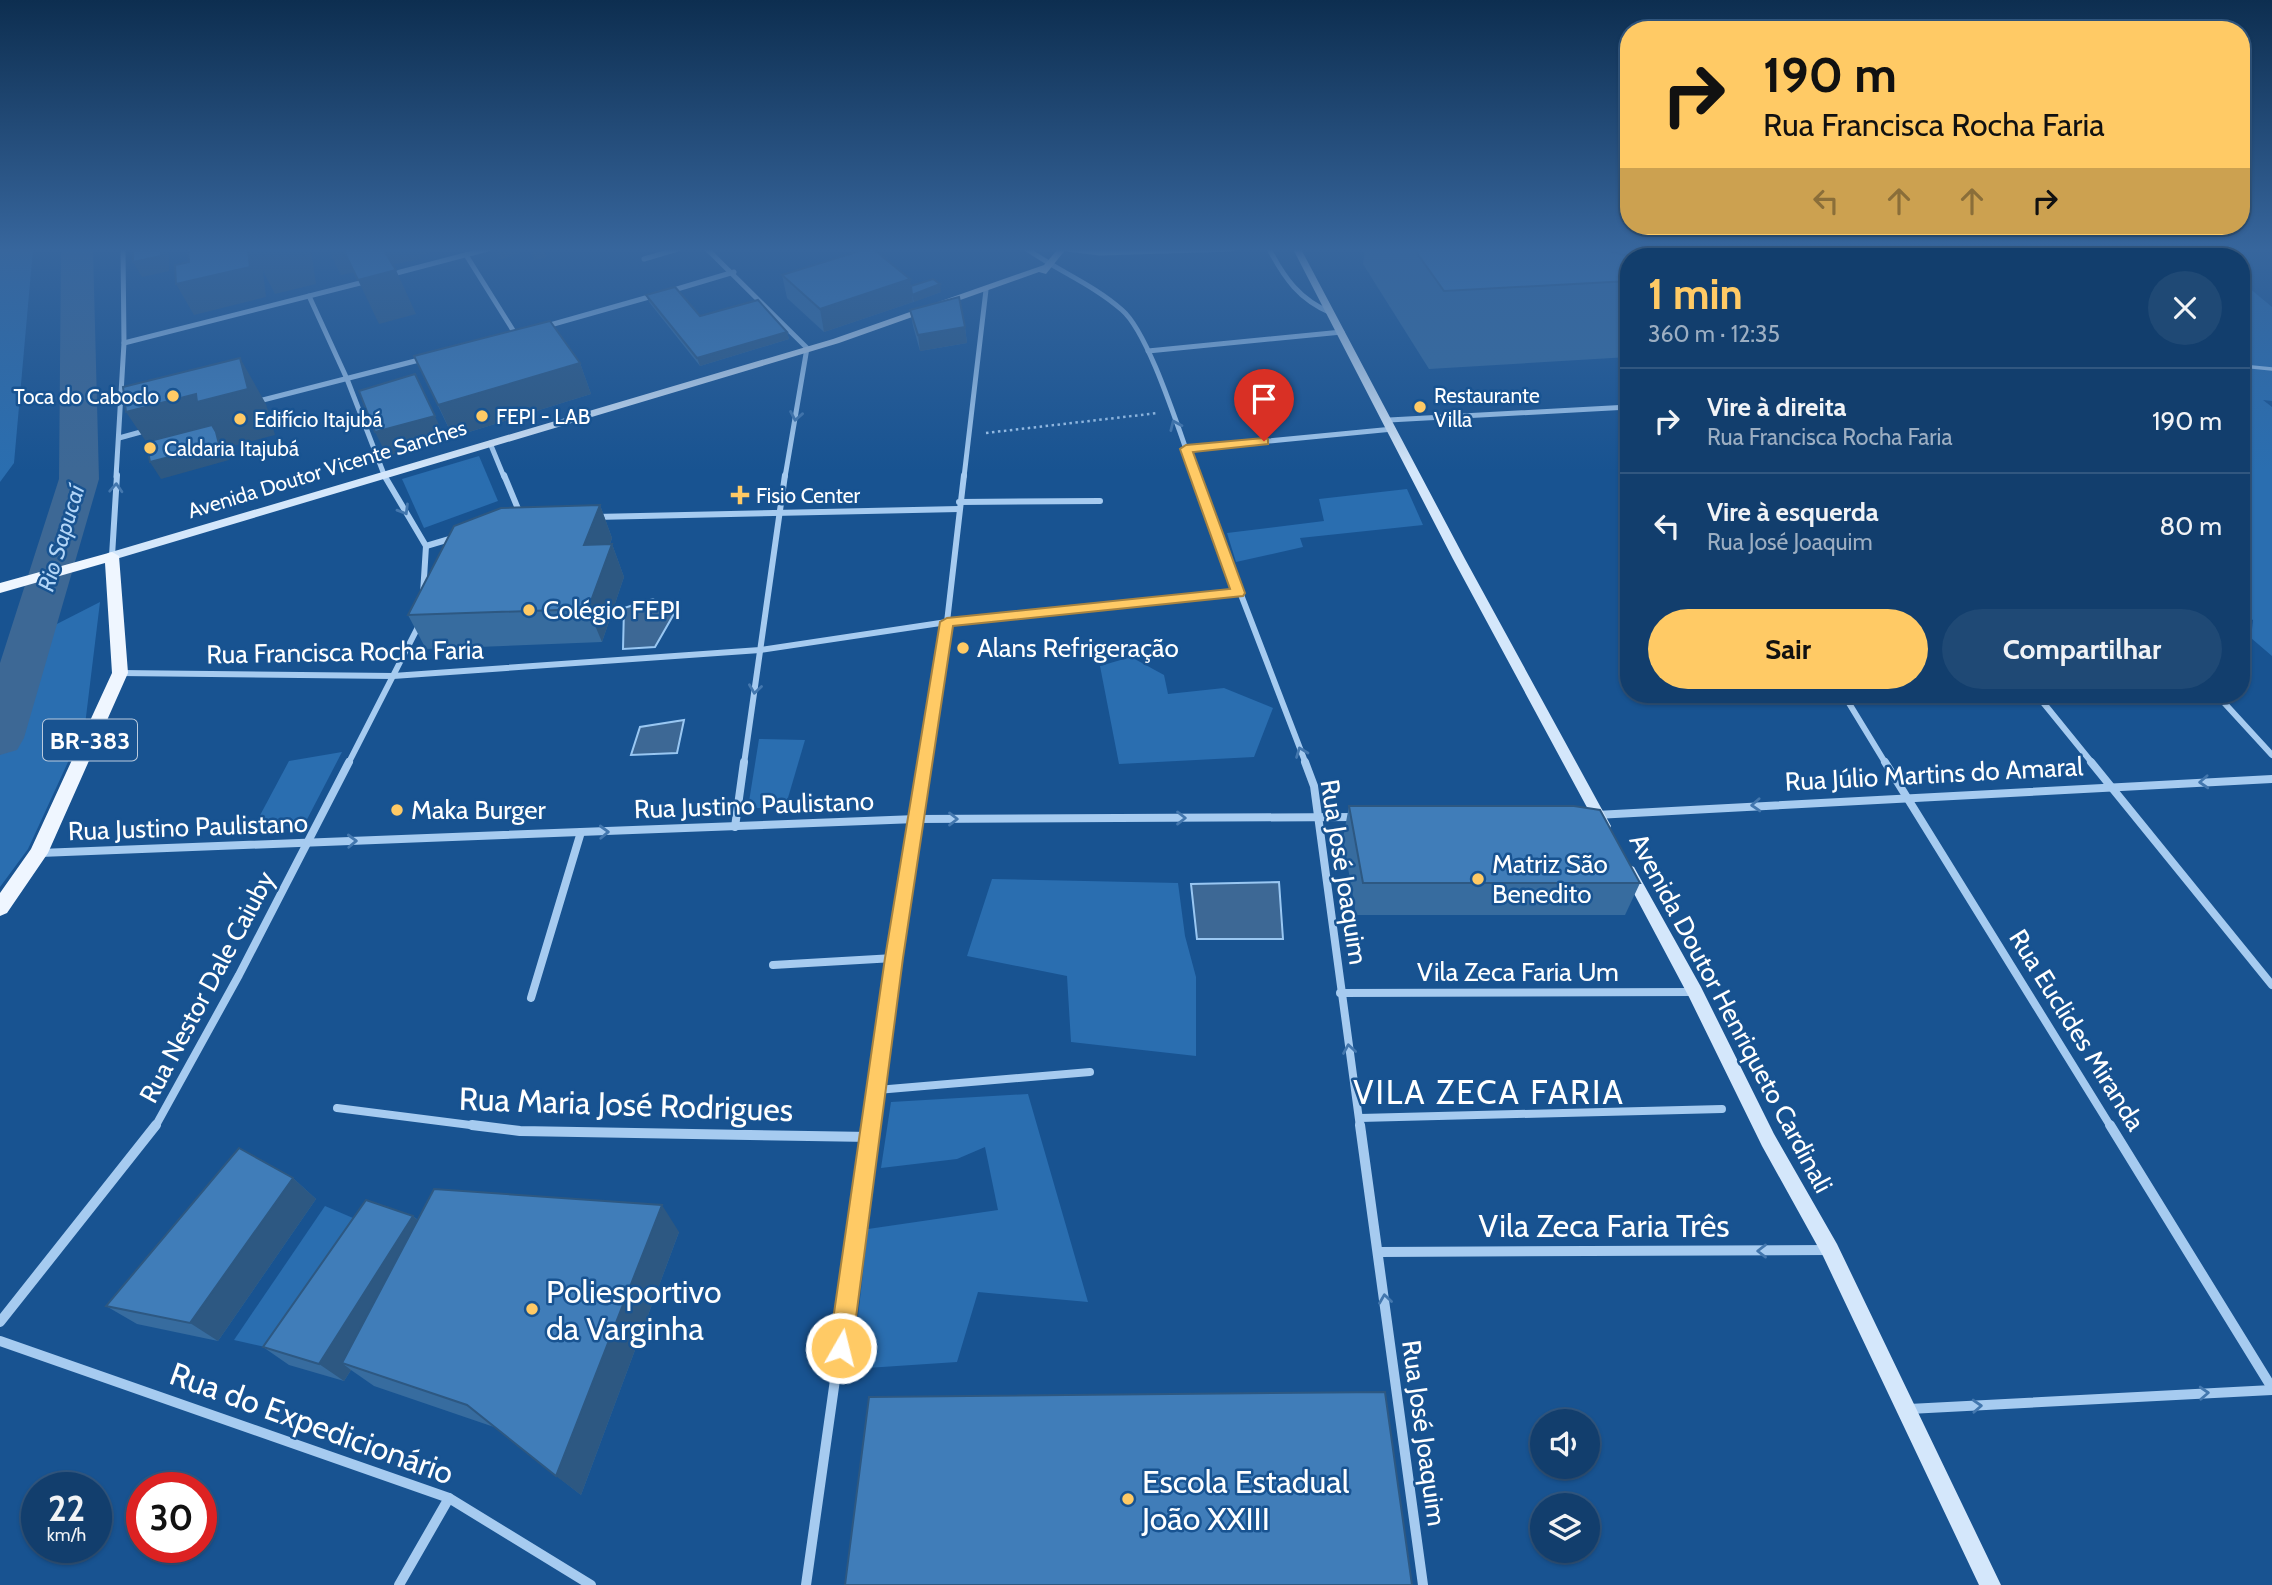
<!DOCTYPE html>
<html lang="pt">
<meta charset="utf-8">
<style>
body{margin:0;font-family:Cabin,sans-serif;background:#1f4975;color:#f1f3f6;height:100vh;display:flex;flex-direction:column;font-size:26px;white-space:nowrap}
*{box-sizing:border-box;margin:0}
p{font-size:23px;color:#9caec2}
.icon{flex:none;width:38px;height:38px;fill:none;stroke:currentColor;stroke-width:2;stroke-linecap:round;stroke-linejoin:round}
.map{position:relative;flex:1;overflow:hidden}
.drawer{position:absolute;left:1620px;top:248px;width:630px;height:455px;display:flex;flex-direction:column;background:#123e6d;border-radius:28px;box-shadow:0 2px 5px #0004,0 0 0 2px #315780}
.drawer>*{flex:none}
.banner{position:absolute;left:1620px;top:21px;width:630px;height:214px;border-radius:28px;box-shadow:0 2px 5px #0004,0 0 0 2px #315780;background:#ffca65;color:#111;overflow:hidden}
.controls{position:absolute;left:1530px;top:1409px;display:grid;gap:14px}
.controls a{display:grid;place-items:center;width:70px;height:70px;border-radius:50%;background:#123e6d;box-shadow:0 2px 5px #0004,0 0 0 2px #315780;font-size:35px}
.speed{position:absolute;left:21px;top:1472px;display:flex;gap:14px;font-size:35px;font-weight:700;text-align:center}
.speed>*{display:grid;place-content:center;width:91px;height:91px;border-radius:50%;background:#123e6d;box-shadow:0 2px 5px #0004,0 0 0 2px #315780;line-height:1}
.speed small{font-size:18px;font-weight:400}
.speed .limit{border:10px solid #d22;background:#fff;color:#111}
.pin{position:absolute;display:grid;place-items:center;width:60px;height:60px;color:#fff;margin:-72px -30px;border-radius:50% 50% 50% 0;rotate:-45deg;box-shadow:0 0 7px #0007}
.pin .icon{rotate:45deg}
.me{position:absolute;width:77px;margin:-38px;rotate:8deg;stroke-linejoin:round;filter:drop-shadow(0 0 5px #0008)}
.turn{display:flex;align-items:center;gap:24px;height:147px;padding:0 28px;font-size:32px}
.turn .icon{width:91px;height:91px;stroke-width:2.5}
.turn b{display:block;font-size:49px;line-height:60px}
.lanes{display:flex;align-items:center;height:66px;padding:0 28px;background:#0003;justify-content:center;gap:35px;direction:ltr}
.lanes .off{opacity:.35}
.round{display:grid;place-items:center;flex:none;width:74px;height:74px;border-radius:37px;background:#1f4975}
.overview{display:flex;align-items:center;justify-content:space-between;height:119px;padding:0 28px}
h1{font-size:42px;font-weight:700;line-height:52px;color:#ffca65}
.cta{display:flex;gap:14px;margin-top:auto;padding:14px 28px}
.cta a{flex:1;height:80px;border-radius:42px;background:#ffca65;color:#111;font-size:28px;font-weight:700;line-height:80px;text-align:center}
.cta a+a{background:#1f4975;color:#f1f3f6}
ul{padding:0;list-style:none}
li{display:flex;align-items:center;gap:21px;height:105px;padding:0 28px;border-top:2px solid #315780}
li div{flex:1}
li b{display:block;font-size:26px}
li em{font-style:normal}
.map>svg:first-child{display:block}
.green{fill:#2a6eb0}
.water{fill:#3d6895;stroke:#99c7f2;stroke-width:2}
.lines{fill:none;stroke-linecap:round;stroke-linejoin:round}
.river{fill:#3d6895;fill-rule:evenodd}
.path{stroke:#a6cbf0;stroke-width:2.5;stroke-dasharray:2.5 3.5;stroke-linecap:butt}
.lane{stroke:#a6cbf0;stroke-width:3.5}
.street-far3{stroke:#a6cbf0;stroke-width:5}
.street-far2{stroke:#a6cbf0;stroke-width:6}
.street-far1{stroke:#a6cbf0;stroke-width:8}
.street{stroke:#a6cbf0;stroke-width:10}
.secondary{fill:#d4e7fb;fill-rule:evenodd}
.primary{fill:#eff6ff;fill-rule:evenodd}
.wall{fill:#376c9f}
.shaded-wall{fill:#2d5882}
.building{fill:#407db9;stroke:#2d5882;stroke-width:2}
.oneway{stroke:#4377ae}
.route{fill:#ffca65;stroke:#a68342;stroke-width:2}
.poi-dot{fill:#ffca65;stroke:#185391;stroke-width:2.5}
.labels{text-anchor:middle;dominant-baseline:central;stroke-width:5;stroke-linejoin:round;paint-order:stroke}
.far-poi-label{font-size:21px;fill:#fff;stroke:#185391;text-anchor:start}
.far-street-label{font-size:21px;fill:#fff;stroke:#185391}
.far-water-label{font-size:23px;font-style:italic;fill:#b2d5f7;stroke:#185391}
.shield{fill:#185391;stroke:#bacbde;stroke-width:2}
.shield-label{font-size:24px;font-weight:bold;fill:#fff}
.poi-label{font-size:26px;fill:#fff;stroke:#185391;text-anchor:start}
.street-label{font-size:26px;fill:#fff;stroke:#185391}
.near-street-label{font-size:32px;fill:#fff;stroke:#185391}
.near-poi-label{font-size:32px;fill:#fff;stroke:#185391;text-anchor:start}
.near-neighbourhood-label{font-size:33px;letter-spacing:2px;fill:#fff;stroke:#185391}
</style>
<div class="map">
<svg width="2272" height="1585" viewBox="0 0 2272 1585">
<rect width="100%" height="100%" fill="#185391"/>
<g class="green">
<path d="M0 249H33L14 463 0 482Z"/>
<path d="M1459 249H2202L2212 257H1629Z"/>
<path d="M2242 282 2272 307V401L2263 400 2272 407V656L2251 638 2253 620 2242 614Z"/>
<path d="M479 456 498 501 424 528 402 479Z"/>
<path d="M1407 489 1423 525 1300 538 1303 547 1236 562 1227 533 1324 521 1319 499Z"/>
<path d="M100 602 85 725 28 849 0 887V755L20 728 51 627Z"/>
<path d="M1131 657 1164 675 1168 694 1224 688 1273 708 1254 757 1119 764 1100 666Z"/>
<path d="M759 739 805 740 785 808H748Z"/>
<path d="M342 752 302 829 257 821 289 761Z"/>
<path d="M992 879 1178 883 1185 936 1196 977V1056L1071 1042 1067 976 967 956Z"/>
<path d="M1028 1094 1088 1302 978 1292 957 1362 852 1369 868 1229 998 1210 985 1147 957 1159 881 1168 891 1102Z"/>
<path d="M325 1206 367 1224 283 1351 234 1340Z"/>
</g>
<g class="water">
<path d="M653 599 675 612 655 647 623 649 624 608Z"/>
<path d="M684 720 677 753 631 755 640 727Z"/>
<path d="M1279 882 1283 939H1197L1191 884Z"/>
</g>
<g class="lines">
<path class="river" d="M61 249H93L99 479 24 738 17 750 0 755V663L59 479Z"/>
<path class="path" d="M986 433 1158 413"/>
<path class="lane" d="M2242 366 2272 369"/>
<g class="street-far3">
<path d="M707 249 807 348 785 477"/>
<path d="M1027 249C1058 271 1094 285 1122 310 1150 334 1181 438 1196 477"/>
<path d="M1067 249 1100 253 1233 249"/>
<path d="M1269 249C1285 279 1299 299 1331 313"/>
<path d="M466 255 516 335"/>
<path d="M644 259 678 249"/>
<path d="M389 275 488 249"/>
<path d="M667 292 734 272"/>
<path d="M309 296 347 379 385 477"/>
<path d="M543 327 656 295"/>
<path d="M124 343 368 281"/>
<path d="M1148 351 1342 332"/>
<path d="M255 402 423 359"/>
<path d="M1622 407 1629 417"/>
<path d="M1389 420 1629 407"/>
<path d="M119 438 148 430"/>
<path d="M490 443 504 477"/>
<path d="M1186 449 1393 429"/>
<path d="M116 477 124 343 123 249"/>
<path d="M964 477 986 290"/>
</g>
<g class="street-far2">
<path d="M384 475 426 546 423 594"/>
<path d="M504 475 521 516"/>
<path d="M1195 475 1306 764"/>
<path d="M959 502 1100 501"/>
<path d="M595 517 959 509"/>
<path d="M426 546 453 538"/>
<path d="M112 556 117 475"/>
<path d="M120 673 393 676 760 650 947 622 1238 593"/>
<path d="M1844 695 1886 764"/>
<path d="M2037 695 2093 764"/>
<path d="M2217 695 2272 755"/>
<path d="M348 764 420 623"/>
<path d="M744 764 785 475"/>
<path d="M925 764 947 622 964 475"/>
</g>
<g class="street-far1">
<path d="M1305 762 1314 786 1360 1127"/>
<path d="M1885 762 2111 1127"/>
<path d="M2091 762 2272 985"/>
<path d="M1596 815 2272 779"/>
<path d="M735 827 744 762"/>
<path d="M40 853 916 819 1354 817"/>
<path d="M773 965 894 958"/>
<path d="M1340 993 1695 992"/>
<path d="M531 998 581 832"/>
<path d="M877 1090 1090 1072"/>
<path d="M337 1108 486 1127"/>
<path d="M1360 1118 1722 1109"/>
<path d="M155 1127 239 975 349 762"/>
<path d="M870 1127 925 762"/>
</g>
<g class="street">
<path d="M472 1125 520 1131 871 1137"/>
<path d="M1360 1125 1423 1585"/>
<path d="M2110 1125 2272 1388"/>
<path d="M1379 1252 1830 1250"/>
<path d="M0 1322 156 1125"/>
<path d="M0 1341 449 1498 591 1585"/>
<path d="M1909 1409 2272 1390"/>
<path d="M399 1585 449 1498"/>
<path d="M806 1585 871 1125"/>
</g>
<g class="secondary">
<path d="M1058 249H1066L1046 274 1039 272 839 343 116 559 112 560 106 556 108 553 833 339 1044 265Z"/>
<path d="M1293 249H1301L1465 559 1611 826 1609 830H1599L1597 826 1453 559Z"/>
<path d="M1629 865 1634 867 1701 987 1774 1134 1837 1244 2001 1585H1979L1823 1256 1762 1146 1689 997 1622 871 1624 867Z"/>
</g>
<path class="primary" d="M112 552 119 556 128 673 48 853 7 913 0 916V893L31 849 112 673 105 563 0 593V583Z"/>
</g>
<g class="wall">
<path d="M1365 249H1602L1629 257V357L1429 369 1363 264Z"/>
<path d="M782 275 911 286 941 292 913 302 824 332 787 298Z"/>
<path d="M646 295 700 316 787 332 789 339 700 366 649 302Z"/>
<path d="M910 310 965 327 967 343 920 351 913 326Z"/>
<path d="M414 356 580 363 591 394 453 437Z"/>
<path d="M600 505 612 538 610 544H612L624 577 602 642 426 649 408 615Z"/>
<path d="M1349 806 1640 883 1625 915H1356L1343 838Z"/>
<path d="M293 1178 316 1199 218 1341 137 1324 106 1306Z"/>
<path d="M413 1216 418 1220 679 1232 581 1495 494 1427 374 1386 351 1370 344 1381 289 1365 263 1347Z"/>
</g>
<g class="shaded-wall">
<path d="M161 249H168L169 251V271L142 277 133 262Z"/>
<path d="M248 249H320L311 250 316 284 275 294 263 271 266 297 194 315 176 284Z"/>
<path d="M328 249H343L355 272 341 275Z"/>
<path d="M343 249H447L420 255 421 259 355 272Z"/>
<path d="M497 249H519L520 253 501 259Z"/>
<path d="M530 249H544L547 257 534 260Z"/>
<path d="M396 270 416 314 379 324 358 280Z"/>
<path d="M910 279 913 302 824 332 820 309Z"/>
<path d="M940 284 941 292 914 302 912 295Z"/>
<path d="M965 327 967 343 920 351 918 335Z"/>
<path d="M787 332 789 339 700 366 697 358Z"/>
<path d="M240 358 266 404 275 435 226 448 229 460 161 479 150 462 157 458 126 412Z"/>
<path d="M580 363 591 394 453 437 438 405Z"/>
<path d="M435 416 446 440 387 456 375 432Z"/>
<path d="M600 505 612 538 598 578 584 545Z"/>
<path d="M612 544 624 577 602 642 588 609Z"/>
<path d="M293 1178 316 1199 218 1341 190 1323Z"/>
<path d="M662 1205 679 1232 581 1495 556 1476Z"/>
<path d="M413 1216 434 1236 342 1363 351 1370 344 1381 319 1364Z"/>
</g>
<g class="building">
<path d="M133 249H161V256L133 262Z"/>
<path d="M188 249H248L250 267 176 284 175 265 189 262Z"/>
<path d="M343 249H383L396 270 358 280Z"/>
<path d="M866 249H873L910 279 820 309 782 275Z"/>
<path d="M1414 249H1602L1631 257H1629V281L1444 291Z"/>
<path d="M933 279 940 284 912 295 911 286Z"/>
<path d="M675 287 700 316 758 300 787 332 697 358 646 295Z"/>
<path d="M959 297 965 327 918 335 910 310Z"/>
<path d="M550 321 580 363 438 405 414 356Z"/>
<path d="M240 358 248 389 197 402 196 394 126 412 123 387Z"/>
<path d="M415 374 435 416 375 432 359 391Z"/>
<path d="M212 425 216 432 219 444 150 462 146 442Z"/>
<path d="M600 505 584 545 612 544 588 609 408 615 454 526 501 508Z"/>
<path d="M1349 806H1574L1600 810 1640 883H1363Z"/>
<path d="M239 1148 293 1178 190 1323 106 1306Z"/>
<path d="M434 1189 662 1205 556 1476 467 1405 342 1363Z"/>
<path d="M366 1200 413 1216 319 1364 263 1347Z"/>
<path d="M1385 1392 1412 1585H845L869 1397Z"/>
</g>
<defs><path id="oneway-chevron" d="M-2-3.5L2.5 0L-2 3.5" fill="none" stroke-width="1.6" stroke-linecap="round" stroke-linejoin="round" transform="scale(1.75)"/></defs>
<g class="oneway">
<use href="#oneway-chevron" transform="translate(796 416) rotate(100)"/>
<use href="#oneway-chevron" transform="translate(1175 425) rotate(-114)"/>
<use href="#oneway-chevron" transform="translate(116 488) rotate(-87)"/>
<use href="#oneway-chevron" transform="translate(404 510) rotate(59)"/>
<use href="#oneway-chevron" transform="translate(755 689) rotate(98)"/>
<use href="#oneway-chevron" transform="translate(1301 752) rotate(-111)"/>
<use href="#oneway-chevron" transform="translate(2204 782) rotate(177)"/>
<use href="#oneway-chevron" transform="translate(1756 805) rotate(177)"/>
<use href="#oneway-chevron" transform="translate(1181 818)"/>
<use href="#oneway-chevron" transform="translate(953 819)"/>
<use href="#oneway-chevron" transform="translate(604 832) rotate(-2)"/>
<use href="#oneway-chevron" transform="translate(352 841) rotate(-2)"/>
<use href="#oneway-chevron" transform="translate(1349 1049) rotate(-99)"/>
<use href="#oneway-chevron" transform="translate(1762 1251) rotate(180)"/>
<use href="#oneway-chevron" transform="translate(1385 1299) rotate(-98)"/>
<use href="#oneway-chevron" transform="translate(2204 1393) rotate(-3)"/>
<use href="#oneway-chevron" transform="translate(1977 1406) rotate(-3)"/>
</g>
<linearGradient id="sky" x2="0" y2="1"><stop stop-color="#0d2e50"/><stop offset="0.53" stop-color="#37669d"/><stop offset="1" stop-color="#37669d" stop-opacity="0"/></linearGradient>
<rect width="2272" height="471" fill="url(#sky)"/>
<path class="route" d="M1264 438 1268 439V444L1193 452 1245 593 1243 596 953 626 903 958 852 1348 848 1356 841 1359 833 1356 829 1348 885 958 940 622 947 618 1230 589 1180 449 1186 445Z"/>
<g class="poi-dot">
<circle cx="173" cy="396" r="7"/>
<circle cx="1420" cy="407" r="7"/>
<circle cx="482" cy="416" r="7"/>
<circle cx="240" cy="419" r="7"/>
<circle cx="150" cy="448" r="7"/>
<path d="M736.5 484.5h7v7h7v7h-7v7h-7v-7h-7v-7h7z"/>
<circle cx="529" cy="610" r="7"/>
<circle cx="963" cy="648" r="7"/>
<circle cx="397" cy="810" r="7"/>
<circle cx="1478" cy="879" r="7"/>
<circle cx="532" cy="1309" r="7"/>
<circle cx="1128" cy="1499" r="7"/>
</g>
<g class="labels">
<g class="far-poi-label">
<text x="1434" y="395">Restaurante<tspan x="1434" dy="24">Villa</tspan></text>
<text x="159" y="396" text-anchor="end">Toca do Caboclo</text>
<text x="496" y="416">FEPI - LAB</text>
<text x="254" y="419">Edifício Itajubá</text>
<text x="164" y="448">Caldaria Itajubá</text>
<text x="756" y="495">Fisio Center</text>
</g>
<g class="far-street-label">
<text transform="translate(327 469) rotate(-17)">Avenida Doutor Vicente Sanches</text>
</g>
<g class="far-water-label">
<text transform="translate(61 538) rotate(-73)">Rio Sapucaí</text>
</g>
<rect class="shield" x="43" y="719.5" width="94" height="41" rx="5"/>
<g class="shield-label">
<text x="90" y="740">BR-383</text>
</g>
<g class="poi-label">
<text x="543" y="610">Colégio FEPI</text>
<text x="977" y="648">Alans Refrigeração</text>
<text x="411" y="810">Maka Burger</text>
<text x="1492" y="864">Matriz São<tspan x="1492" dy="30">Benedito</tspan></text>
</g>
<g class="street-label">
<text transform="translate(345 652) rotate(-1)">Rua Francisca Rocha Faria</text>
<text transform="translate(1934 774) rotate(-3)">Rua Júlio Martins do Amaral</text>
<text transform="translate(754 805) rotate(-2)">Rua Justino Paulistano</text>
<text transform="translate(188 827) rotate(-2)">Rua Justino Paulistano</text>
<text transform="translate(1344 872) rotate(81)">Rua José Joaquim</text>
<text x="1518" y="972">Vila Zeca Faria Um</text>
<text transform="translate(207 987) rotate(-62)">Rua Nestor Dale Caiuby</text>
<text transform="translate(1731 1013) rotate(62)">Avenida Doutor Henriqueto Cardinali</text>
<text transform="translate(2077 1030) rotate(58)">Rua Euclides Miranda</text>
<text transform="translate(1424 1433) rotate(82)">Rua José Joaquim</text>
</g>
<g class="near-street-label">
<text transform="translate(626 1104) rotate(2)">Rua Maria José Rodrigues</text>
<text x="1604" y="1225">Vila Zeca Faria Três</text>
<text transform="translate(312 1423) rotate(20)">Rua do Expedicionário</text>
</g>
<g class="near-poi-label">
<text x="546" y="1291">Poliesportivo<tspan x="546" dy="37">da Varginha</tspan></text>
<text x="1142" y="1481">Escola Estadual<tspan x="1142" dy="37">João XXIII</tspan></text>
</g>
<g class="near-neighbourhood-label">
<text x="1489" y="1092">VILA ZECA FARIA</text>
</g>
</g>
</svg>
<div class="controls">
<a><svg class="icon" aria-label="sound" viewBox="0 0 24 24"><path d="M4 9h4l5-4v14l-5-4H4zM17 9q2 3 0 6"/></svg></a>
<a><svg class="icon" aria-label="layers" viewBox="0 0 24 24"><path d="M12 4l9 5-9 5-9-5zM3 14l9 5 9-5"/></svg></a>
</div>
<div class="speed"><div>22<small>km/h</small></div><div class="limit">30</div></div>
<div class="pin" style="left:1264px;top:441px;background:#d93025"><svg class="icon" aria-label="arrive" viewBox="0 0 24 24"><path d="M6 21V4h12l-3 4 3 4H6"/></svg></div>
<svg class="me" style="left:841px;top:1348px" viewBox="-20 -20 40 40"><circle r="17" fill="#ffca65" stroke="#fff" stroke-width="3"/><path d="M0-11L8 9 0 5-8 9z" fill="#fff"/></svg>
<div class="banner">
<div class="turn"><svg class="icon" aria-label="right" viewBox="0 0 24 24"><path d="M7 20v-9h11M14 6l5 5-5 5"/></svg><div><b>190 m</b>Rua Francisca Rocha Faria</div></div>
<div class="lanes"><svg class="icon off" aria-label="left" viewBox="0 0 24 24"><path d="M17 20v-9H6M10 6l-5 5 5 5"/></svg><svg class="icon off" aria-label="ahead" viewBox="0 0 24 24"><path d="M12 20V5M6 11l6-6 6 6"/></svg><svg class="icon off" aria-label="ahead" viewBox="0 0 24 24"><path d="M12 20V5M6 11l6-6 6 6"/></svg><svg class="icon" aria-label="right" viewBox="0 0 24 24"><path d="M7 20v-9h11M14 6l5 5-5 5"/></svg></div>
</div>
<section class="drawer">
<div class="overview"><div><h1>1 min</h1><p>360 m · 12:35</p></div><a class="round"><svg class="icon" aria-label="close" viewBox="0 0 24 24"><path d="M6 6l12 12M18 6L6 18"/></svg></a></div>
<ul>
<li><svg class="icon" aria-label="right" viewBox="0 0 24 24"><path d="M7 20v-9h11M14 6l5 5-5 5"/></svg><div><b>Vire à direita</b><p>Rua Francisca Rocha Faria</p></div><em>190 m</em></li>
<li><svg class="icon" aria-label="left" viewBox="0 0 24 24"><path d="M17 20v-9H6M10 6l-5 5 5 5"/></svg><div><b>Vire à esquerda</b><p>Rua José Joaquim</p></div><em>80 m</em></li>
</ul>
<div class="cta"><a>Sair</a><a>Compartilhar</a></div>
</section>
</div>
